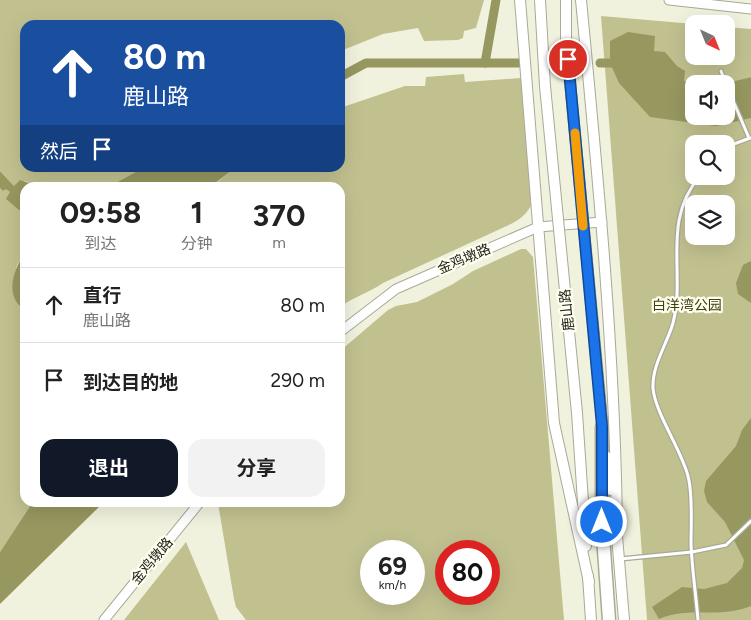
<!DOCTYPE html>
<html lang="zh">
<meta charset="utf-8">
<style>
body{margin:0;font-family:Figtree,"Noto Sans SC",sans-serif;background:#f2f2f2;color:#222;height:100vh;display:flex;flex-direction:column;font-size:19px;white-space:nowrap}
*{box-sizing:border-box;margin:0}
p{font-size:16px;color:#767676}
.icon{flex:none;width:28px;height:28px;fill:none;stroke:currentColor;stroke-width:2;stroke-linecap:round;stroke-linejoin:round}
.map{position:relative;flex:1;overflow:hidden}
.sheet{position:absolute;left:20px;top:182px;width:325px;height:325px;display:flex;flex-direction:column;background:#fff;border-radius:15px;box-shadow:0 5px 20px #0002}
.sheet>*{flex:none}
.hud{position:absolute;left:20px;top:20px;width:325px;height:152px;border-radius:15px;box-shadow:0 5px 20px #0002;background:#1a4fa0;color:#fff;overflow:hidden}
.needle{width:32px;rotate:137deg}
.fabs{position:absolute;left:685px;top:15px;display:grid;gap:10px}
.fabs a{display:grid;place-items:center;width:50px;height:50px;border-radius:10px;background:#fff;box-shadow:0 5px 20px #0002;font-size:25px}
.speed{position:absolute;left:360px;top:540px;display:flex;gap:10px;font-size:25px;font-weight:700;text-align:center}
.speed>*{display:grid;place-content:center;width:65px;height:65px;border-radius:50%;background:#fff;box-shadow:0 5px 20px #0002;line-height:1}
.speed small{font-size:12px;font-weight:400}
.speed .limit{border:8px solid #d22;background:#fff;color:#111}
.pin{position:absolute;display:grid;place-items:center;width:42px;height:42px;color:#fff;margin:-21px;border:2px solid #fff;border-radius:50%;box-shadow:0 1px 5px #0007}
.me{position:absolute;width:55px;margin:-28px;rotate:0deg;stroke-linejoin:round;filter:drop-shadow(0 0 4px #0008)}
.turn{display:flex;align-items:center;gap:18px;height:105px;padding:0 20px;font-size:22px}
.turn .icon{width:65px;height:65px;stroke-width:2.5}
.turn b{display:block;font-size:35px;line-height:42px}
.then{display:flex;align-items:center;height:48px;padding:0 20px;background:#0003;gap:10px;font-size:19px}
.eta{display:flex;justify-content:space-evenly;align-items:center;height:85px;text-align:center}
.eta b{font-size:30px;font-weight:700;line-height:35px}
.action{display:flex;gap:10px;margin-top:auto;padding:10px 20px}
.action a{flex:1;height:58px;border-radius:15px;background:#111827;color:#fff;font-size:20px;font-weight:700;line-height:58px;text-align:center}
.action a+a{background:#f2f2f2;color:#222}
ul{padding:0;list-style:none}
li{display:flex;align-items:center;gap:15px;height:75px;padding:0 20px;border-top:1px solid #e0e0e0}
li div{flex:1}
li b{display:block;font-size:19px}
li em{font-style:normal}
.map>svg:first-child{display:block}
.green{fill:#c1c190;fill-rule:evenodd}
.water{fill:#979760;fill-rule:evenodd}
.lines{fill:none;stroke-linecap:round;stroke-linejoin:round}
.canal{stroke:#979760;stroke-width:9}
.lane-casing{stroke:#a9a997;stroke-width:5.5}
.secondary-casing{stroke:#a9a997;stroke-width:11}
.primary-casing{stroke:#a9a997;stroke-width:12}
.highway-casing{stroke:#a9a997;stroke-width:15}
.lane{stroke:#fff;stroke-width:3}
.secondary{stroke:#fff;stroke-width:9}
.primary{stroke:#fff;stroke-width:10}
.highway{stroke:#fff;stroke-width:12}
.primary-bridge-casing{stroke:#a9a997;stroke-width:12;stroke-linecap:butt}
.primary-bridge{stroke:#fff;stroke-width:10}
.route-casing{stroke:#114b97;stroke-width:12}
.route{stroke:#1a73e8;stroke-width:9}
.slow{stroke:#f59e0b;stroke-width:9}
.labels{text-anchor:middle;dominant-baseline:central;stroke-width:4.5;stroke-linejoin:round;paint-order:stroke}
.street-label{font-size:14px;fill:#23231c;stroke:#feffef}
.park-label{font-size:14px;fill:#3f3e12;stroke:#feffef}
</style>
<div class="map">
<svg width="751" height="620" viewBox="0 0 751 620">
<rect width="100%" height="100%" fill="#f1f2de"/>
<g class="green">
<path d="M0 0H484L476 28 464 31 463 38 458 40 424 41 418 28 383 34 343 50 340 49V25H25V168H143L108 187 40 188 25 181 15 187 0 171Z"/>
<path d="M601 16 694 24V56H726V27L751 29V620H647ZM694 84H726V116H694ZM694 144H726V176H694ZM694 204H726V236H694Z"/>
<path d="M464 74 465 82 521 78 532 204C527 213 522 218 513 223L383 283C369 293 353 297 340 307V188H210L235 168H340V108L405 86H425L426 77Z"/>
<path d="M0 188 3 191 6 188C22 202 30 231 25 251 24 256 19 260 17 265 13 281 10 300 25 310V502L32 503 0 552Z"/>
<path d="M521 249H526L533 257 564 620H246L236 607 234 599 218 503 340 502V351L388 310 396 306 417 302 453 284 473 271ZM371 551H414V594H371ZM446 551H489V594H446Z"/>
<path d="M186 542 219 620H124Z"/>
</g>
<g class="water">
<path d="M628 32 655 36 654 51 665 52 677 66 685 71 684 81 733 82 751 85V118L716 126 650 117 619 83 610 63V41ZM694 84H726V116H694Z"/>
<path d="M143 168H235L210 187H108Z"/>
<path d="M0 171 14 186 20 180 40 187 25 188V215L6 199 10 192 6 189 3 191 0 188Z"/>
<path d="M25 252V310C3 296 14 269 25 252Z"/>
<path d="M751 261V303L738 294 736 283 743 265Z"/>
<path d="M751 418V606C718 619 689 606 659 619L652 607 682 587 704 589 727 583 742 568 744 560 725 522 707 502 704 491 706 481 736 446 742 430Z"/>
<path d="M32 503H103L0 604V552Z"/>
</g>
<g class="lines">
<g class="canal">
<path d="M485 63 496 0"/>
<path d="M600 63H621"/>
<path d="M340 77 366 63H519"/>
<path d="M734 86 751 82"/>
</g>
<defs>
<g id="lane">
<path d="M721 71 726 84"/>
<path d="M726 84 749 138"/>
<path d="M726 150 734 144 750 138"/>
<path d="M620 559 692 552 726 545 751 521"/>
<path d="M698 620C696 595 692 569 691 544 691 524 693 494 688 476 681 449 655 413 653 388 652 365 667 344 673 323 686 273 661 221 700 176"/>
</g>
<g id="secondary">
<path d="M669 0 751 9"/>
<path d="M340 332 396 289 538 227 602 222"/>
<path d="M104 620 200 502"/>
</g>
<g id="primary">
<path d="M520 0 554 423 589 582"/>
<path d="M581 0C598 177 615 352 617 529"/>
<path d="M601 408 603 433"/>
<path d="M577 413 586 546"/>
<path d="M607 457 611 490"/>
<path d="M616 524 624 620"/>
<path d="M588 576 591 620"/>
</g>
<path id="highway" d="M602 427V522L609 620"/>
</defs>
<use href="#lane" class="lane-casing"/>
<use href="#secondary" class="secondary-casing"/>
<use href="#primary" class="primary-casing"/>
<use href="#highway" class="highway-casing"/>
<use href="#lane" class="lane"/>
<use href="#secondary" class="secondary"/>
<use href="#primary" class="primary"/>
<use href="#highway" class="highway"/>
<defs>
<g id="primary-bridge">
<path d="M540 0 545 86 577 413"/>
<path d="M566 0V40L601 408"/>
</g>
</defs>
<use href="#primary-bridge" class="primary-bridge-casing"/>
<use href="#primary-bridge" class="primary-bridge"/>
</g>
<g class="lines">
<defs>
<path id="route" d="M568 59 602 426V522"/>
</defs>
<use href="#route" class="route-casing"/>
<use href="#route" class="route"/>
<path class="slow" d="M575 133 583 226"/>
</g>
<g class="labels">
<g class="street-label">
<text transform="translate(464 259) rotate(-23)">金鸡墩路</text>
<text transform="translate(567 310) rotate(-96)">鹿山路</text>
<text transform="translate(152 561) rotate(-50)">金鸡墩路</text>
</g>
<g class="park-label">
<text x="687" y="305">白洋湾公园</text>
</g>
</g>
</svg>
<div class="fabs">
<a><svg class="needle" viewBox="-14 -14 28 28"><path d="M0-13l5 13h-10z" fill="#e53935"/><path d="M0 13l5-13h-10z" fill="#767676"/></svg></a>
<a><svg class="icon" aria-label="sound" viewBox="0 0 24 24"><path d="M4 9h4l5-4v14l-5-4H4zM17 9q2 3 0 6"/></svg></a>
<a><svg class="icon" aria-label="search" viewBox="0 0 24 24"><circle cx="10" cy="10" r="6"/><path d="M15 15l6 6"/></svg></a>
<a><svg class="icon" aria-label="layers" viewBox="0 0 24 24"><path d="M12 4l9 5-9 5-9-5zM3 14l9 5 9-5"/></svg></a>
</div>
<div class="speed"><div>69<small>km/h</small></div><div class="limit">80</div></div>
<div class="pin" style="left:568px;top:59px;background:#d93025"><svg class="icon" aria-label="arrive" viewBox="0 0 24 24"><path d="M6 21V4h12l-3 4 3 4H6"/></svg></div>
<svg class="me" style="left:602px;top:522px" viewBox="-20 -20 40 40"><circle r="17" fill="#1a73e8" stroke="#fff" stroke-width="3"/><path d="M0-11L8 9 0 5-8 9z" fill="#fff"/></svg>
<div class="hud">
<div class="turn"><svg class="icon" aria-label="ahead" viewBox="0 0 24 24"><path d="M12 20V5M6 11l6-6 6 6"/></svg><div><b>80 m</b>鹿山路</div></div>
<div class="then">然后<svg class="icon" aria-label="arrive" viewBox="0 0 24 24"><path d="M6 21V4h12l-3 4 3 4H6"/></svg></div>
</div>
<section class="sheet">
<div class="eta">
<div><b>09:58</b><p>到达</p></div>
<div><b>1</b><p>分钟</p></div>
<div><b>370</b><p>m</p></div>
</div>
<ul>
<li><svg class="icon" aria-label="ahead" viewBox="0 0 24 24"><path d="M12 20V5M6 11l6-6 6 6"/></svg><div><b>直行</b><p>鹿山路</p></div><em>80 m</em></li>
<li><svg class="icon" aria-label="arrive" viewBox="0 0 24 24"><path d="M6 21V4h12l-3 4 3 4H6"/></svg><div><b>到达目的地</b></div><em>290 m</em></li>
</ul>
<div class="action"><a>退出</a><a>分享</a></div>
</section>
</div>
